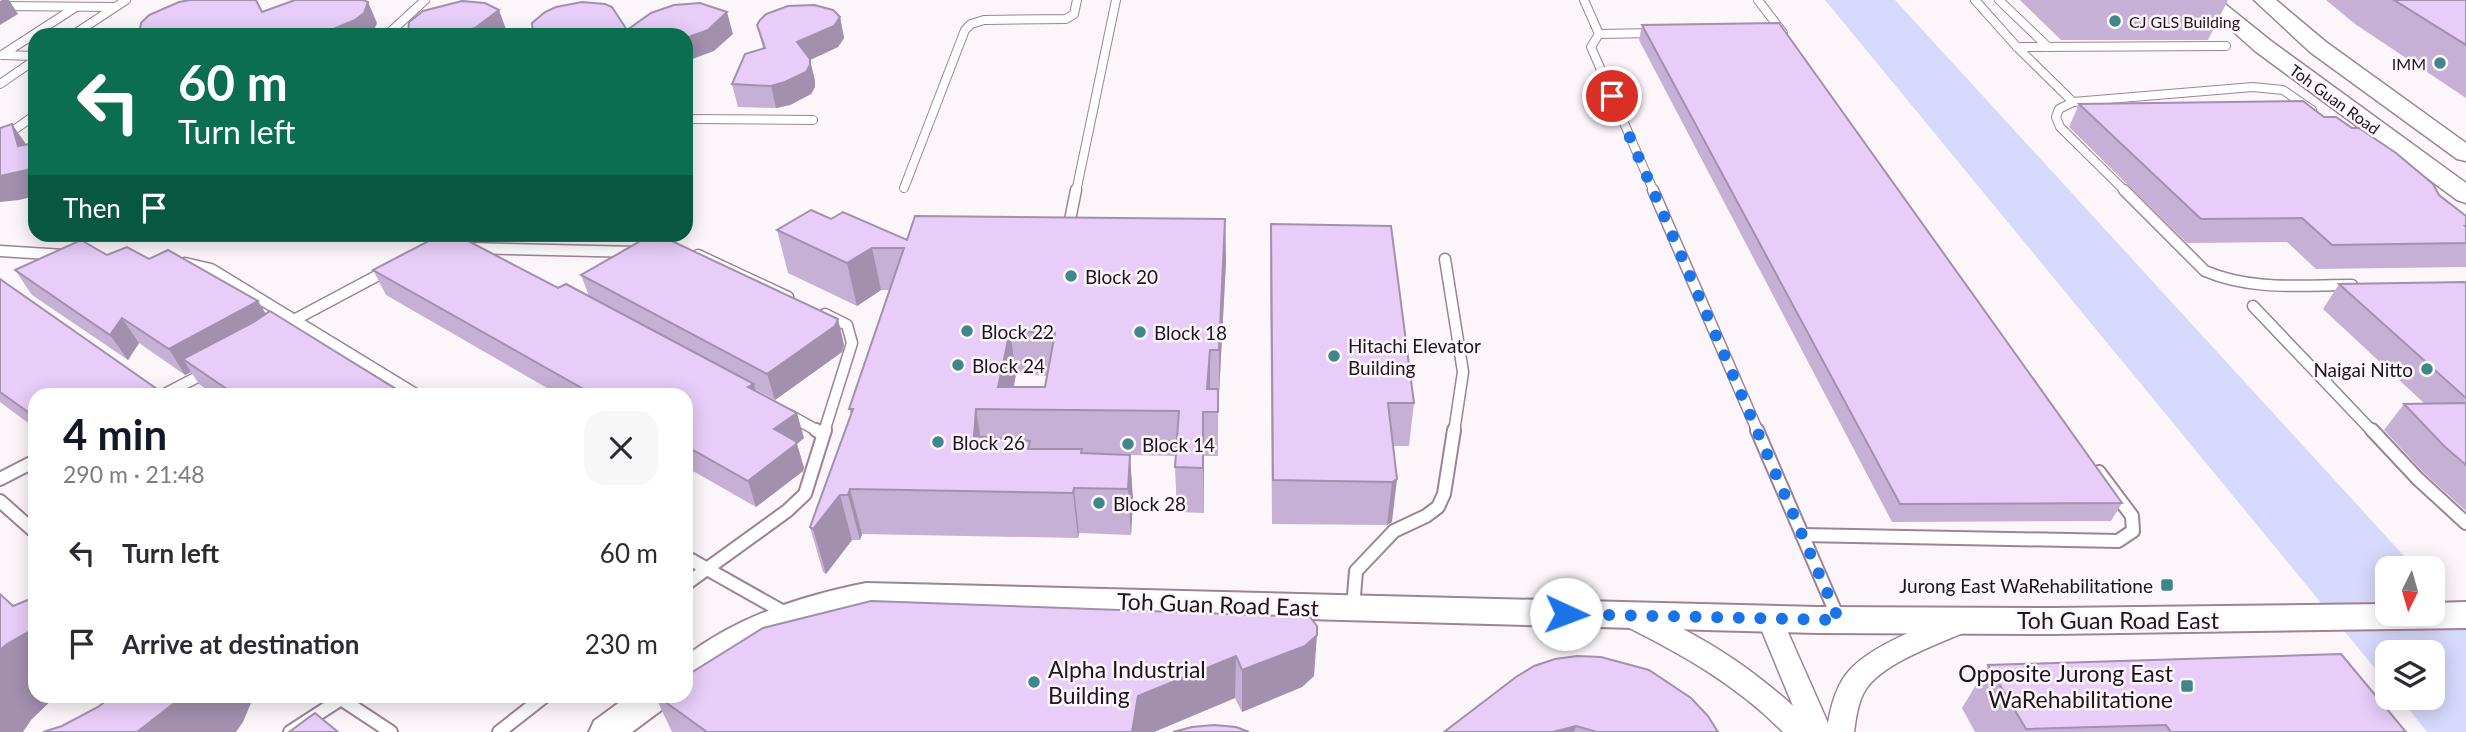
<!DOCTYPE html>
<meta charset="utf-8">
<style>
body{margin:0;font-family:Lato,sans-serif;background:#f7f7f7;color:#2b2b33;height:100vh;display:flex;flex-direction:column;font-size:26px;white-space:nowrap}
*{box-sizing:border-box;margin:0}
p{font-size:23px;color:#7c7c81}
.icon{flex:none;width:38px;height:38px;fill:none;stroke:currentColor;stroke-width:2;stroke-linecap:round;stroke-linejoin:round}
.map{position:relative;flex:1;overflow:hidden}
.panel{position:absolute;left:28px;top:388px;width:665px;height:315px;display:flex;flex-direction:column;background:#fff;border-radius:21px;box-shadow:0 4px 18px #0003}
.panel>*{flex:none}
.banner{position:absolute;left:28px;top:28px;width:665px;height:214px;border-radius:21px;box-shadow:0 4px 18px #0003;background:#0b6e4f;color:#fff;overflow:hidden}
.needle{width:46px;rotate:185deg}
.fabs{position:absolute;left:2375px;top:556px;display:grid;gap:14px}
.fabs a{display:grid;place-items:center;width:70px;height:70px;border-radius:14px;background:#fff;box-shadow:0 4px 18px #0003;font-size:35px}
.pin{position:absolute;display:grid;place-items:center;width:60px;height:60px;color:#fff;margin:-30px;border:4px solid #fff;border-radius:50%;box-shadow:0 2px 7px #0007}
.me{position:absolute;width:77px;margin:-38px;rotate:92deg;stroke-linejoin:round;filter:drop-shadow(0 0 5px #0008)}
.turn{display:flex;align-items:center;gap:24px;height:147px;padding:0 35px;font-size:32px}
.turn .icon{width:91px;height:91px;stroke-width:2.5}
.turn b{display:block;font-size:49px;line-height:60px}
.then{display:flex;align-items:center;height:66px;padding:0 35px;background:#0003;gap:14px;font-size:26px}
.round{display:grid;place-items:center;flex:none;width:74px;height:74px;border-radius:21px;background:#f7f7f7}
.headline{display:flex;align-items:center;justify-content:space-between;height:119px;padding:0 35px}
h1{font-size:42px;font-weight:700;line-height:52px;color:#111827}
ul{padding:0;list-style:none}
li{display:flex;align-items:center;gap:21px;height:91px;padding:0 35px}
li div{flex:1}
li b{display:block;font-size:26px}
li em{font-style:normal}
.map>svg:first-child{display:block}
.water{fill:#d7d9fc}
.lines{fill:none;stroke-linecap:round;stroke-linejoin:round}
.service-far2-casing{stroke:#a08295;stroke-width:10}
.service-far1-casing{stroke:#a08295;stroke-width:13}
.service-casing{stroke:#a08295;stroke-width:16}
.minor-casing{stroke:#a08295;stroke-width:3}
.tertiary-casing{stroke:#a08295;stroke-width:4}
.secondary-casing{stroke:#a08295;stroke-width:3}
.service-far2{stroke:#fff;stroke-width:8}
.service-far1{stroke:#fff;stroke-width:10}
.service{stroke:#fff;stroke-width:12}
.minor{fill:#fff;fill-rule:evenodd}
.tertiary{fill:#fff;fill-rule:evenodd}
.secondary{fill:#fff;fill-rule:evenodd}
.wall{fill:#c7b0d5;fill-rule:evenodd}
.shaded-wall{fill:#a290ae}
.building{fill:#e7cdf8;stroke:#a290ae;stroke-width:2;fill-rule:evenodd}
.route{stroke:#1a73e8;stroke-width:12;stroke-dasharray:0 21.6}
.poi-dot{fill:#3f878b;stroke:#fcf6fa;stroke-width:2.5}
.labels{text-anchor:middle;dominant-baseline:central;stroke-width:5;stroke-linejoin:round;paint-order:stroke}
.far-poi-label{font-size:16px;fill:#1f141b;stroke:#fcf6fa;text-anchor:start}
.far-street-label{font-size:16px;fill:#1f141b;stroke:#fcf6fa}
.poi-label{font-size:19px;fill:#1f141b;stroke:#fcf6fa;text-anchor:start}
.near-street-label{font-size:23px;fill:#1f141b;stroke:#fcf6fa}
.near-poi-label{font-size:23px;fill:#1f141b;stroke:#fcf6fa;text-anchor:start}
</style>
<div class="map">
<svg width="2466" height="732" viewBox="0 0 2466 732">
<rect width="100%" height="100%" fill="#fcf6fa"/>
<path class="water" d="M1825 0H1895L2416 569H2387V614H2432L2433 587 2466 623V732H2427L2400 698H2432V653H2387V683Z"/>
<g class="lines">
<defs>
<g id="service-far2">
<path d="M1584 0 1599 34 1591 47 1654 192"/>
<path d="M1758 0 1783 33"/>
<path d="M1975 0 2017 47 2073 102"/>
<path d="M1999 0 2048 47"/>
<path d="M0 6 115 7"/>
<path d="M1599 34 1653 33"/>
<path d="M73 35 126 0"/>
<path d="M387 35 425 0"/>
<path d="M2017 47 2226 46"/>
<path d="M35 56 2 55 76 7"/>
<path d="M0 84 35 60"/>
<path d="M686 119 813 120"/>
<path d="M0 140 35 115"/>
<path d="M904 188 965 30 971 24 984 20 1066 19 1074 14 1077 0"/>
<path d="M1076 192 1116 0"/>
<path d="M2126 192 2060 127 2056 117 2059 109 2073 102 2253 87 2283 90 2312 110"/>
</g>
<g id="service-far1">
<path d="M1653 190 1758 432"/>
<path d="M2124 190 2205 271C2252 291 2302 285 2352 285"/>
<path d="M1068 230 1076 190"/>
<path d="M467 248 637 252"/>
<path d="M0 251 64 255"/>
<path d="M698 255 788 297"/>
<path d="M1445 259 1463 372 1454 432"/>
<path d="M185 263 211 269 419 396"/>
<path d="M2253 306 2373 432"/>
<path d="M279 332 294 320 386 271"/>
<path d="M161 396 207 372"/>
<path d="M789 415 820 432"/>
<path d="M824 432 852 343 847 325 825 314"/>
</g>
<g id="service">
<path d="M816 430 823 434"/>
<path d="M1757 430 1839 620"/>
<path d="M2372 430 2418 479 2466 523"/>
<path d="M0 479 35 461"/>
<path d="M0 501 35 532"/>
<path d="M1802 535 2118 541 2133 531 2132 516 2099 472"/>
<path d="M686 557 787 614"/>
<path d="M686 584 787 511 805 494 825 430"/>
<path d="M1353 608 1356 571 1394 531 1426 516 1438 507 1444 494 1454 430"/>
<path d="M290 732 341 699 391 732"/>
<path d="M499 732 545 696"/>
</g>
<path id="minor" d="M1630 607C1689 626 1748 665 1793 706L1757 619 1761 612 1770 609 1779 612 1828 723C1831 706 1836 686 1848 672 1869 646 1931 622 1963 612L1972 615 1976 622 1972 629C1942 643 1885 661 1866 689 1858 701 1856 718 1854 732H1783C1737 685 1680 653 1621 624L1617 617 1621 610Z"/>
<g id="tertiary">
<path d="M866 583 1818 607 2053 608 2387 604V614H2432V603L2466 602V628L2053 634 1818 633 866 607C821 617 780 631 740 654 721 664 707 682 686 689V656C738 616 802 596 866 583Z"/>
<path d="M628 696H672L667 706 632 732H589L594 721Z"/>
</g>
<g id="secondary">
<path d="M2198 0H2220L2271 41 2466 183V203L2457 200 2255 51Z"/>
<path d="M2254 0H2276L2326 42 2466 143V161L2457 159 2310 52Z"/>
</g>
</defs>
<use href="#service-far2" class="service-far2-casing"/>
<use href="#service-far1" class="service-far1-casing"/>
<use href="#service" class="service-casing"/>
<use href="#minor" class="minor-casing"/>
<use href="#tertiary" class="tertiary-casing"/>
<use href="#secondary" class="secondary-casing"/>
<use href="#service-far2" class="service-far2"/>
<use href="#service-far1" class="service-far1"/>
<use href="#service" class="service"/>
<use href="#minor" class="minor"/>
<use href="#tertiary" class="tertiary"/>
<use href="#secondary" class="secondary"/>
</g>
<g class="wall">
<path d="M2020 0H2228L2208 40H2061Z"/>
<path d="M2326 0H2466V98L2355 24Z"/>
<path d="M840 17 844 38 838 47 810 60 815 81V87L811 94 790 105 776 108 738 107 732 84 763 48 757 25Z"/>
<path d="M1642 25 2122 503 2111 521 1892 522 1639 40Z"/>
<path d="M2079 104 2324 117 2439 195 2466 216V267L2316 269 2287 242 2187 243 2069 127Z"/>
<path d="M831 219 907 240 1225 219 1226 261 1219 394H1218V456H1204V513L1177 512 1175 467 1176 456 1130 455 1133 500 1131 535 1079 533 1078 538 862 534 860 540H852L826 574 823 572 810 527 851 414 849 409 889 290H881L857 306 788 273 777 230ZM1016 374 1047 376 1045 387H1014Z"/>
<path d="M1271 224 1414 403 1409 446H1393L1392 522 1387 525 1272 524 1270 265Z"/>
<path d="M107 255 149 259 258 301 266 314 407 396H216L199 384 191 372 185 375 139 343 128 360 32 295 15 270Z"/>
<path d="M373 270 558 288 589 296 581 275 838 319 844 345 842 352 775 400 755 389 756 391 804 438 797 444 804 468 803 471 756 507 686 467V396H561L386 295Z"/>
<path d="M0 279 35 396V428L0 402Z"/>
<path d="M2466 282V511L2424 473 2384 430 2404 404H2425L2323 309 2339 284Z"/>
<path d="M1310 617 1314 676 1302 687 1242 712 1235 698 1154 732H672L655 696H686Z"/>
<path d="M1988 665 2406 732H1975L1962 708Z"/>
<path d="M1516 677 1718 732H1444Z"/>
</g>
<g class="shaded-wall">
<path d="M2 0H9L18 14 0 25V1Z"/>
<path d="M368 2 377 23 372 35H315Z"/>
<path d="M499 10 507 32 503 35H452Z"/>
<path d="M727 12 733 34 714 51 687 61 693 81 686 88V38Z"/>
<path d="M840 17 844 38 838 47 810 60 815 81V87L811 94 790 105 776 108 771 86 797 42Z"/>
<path d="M12 124 28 147 35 167V196L19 200 0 202V176L18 146Z"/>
<path d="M1225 219 1226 261 1219 394V350Z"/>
<path d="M872 248 881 290 857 306 847 263Z"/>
<path d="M258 301 273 326 183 359 191 372 185 375 169 349Z"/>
<path d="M122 318 139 343 128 360 110 335Z"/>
<path d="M838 319 844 345 842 352 775 400 767 374Z"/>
<path d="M1010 331 1016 374 1009 409 998 387Z"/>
<path d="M1210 350V394L1207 389Z"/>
<path d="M754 384 761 409 748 387Z"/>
<path d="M976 409 983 453 974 436Z"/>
<path d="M1203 412 1204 456V513L1203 468Z"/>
<path d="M797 413 804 438 797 444 804 468 803 471 756 507 748 481 774 429Z"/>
<path d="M1130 455 1133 500 1131 535 1128 489Z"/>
<path d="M1397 479 1392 522 1387 525 1392 482Z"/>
<path d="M1074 488 1079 533 1078 538 1073 493Z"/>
<path d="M850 489 862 534 860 540 848 495Z"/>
<path d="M840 495 852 540 826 574 813 529Z"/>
<path d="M35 628V696H56L31 720 23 732H0V650L7 644Z"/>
<path d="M1317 635 1314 676 1302 687 1242 712V670Z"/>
<path d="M1236 656 1235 698 1154 732H1132L1138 696Z"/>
<path d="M179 696H254L243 722 236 732H137Z"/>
<path d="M1576 726 1574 732H1553Z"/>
</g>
<g class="building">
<path d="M190 0H256L262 12 295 0H363L368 2 364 13 355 20 324 33 315 35H139L141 23 149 15 179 2Z"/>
<path d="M2394 0H2466V45Z"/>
<path d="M462 1 485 3 499 10 475 28 452 35H408L409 22 423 11Z"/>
<path d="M582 2 605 4 612 7 627 30 651 13 674 5 700 3 727 12 708 30 686 38V35H533L532 23 545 12 556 7Z"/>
<path d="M814 5 833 10 840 17 834 26 797 42 810 59V65L806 72 785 82 771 86 732 84 745 54 765 48 757 25 760 20 766 14 788 6Z"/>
<path d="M1779 23 2122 503 1900 504 1642 25Z"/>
<path d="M2303 101 2324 117H2336L2352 128H2359L2396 153 2433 184 2439 195 2466 216V226H2465L2466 227V243L2332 245 2302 218 2201 219 2079 104Z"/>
<path d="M12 124 18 146 35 143V167L27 170 0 176V128Z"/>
<path d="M811 210 831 219 843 212 907 240 915 216 1225 219 1219 350H1210L1207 389H1218V412H1203V468L1175 467 1179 411 976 409 974 436 1030 441 1028 449H1082L1081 453 1130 455 1128 489 1074 488 1073 493 850 489 848 495H840L813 529 810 527 853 409H849L904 248H872L847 263 777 230ZM1010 331 1055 333 1045 387H998Z"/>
<path d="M1271 224 1391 226 1414 403H1388L1397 479 1392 482 1273 480Z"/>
<path d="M442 234H455L558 288 566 284 754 384 748 387 797 413 774 429 797 442 795 445 748 481 686 446V396H596L373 270Z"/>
<path d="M651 235H659L838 319 835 326 767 374 581 275Z"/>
<path d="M81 240 107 255 127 247 149 259 168 250 258 301 169 349 122 318 110 335 15 270Z"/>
<path d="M0 279 167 396H35V417L0 392Z"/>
<path d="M2466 282V398L2339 284Z"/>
<path d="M270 311 407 396H237L183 359 254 322Z"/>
<path d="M2466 403V465L2445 447 2404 404Z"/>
<path d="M0 594 13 606 35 597V628L7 644 0 650Z"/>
<path d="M871 601 1310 617 1317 626V635L1305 646 1242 670 1236 656 1138 696 1132 732H707L657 696H686V676L763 628Z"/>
<path d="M2341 654 2406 732H2171L2166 725 2026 729 1988 665Z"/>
<path d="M1577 656 1601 657 1649 670 1691 698 1708 716 1718 732H1597L1576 726 1553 732H1444L1516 677 1534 666 1555 659Z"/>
<path d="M112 696H179L173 704 137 732H43L62 726 98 707Z"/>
<path d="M315 713 338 732H289Z"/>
<path d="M1214 725 1236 727 1249 732H1173L1192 727Z"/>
</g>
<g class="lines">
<path class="route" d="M1566 614 1839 620 1612 96"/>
</g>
<g class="poi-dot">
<circle cx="2115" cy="21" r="7"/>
<circle cx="2440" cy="63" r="7"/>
<circle cx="1071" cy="276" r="7"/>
<circle cx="967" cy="331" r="7"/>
<circle cx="1140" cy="332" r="7"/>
<circle cx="1334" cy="356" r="7"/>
<circle cx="958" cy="365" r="7"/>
<circle cx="2427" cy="369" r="7"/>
<circle cx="938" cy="442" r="7"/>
<circle cx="1128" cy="444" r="7"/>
<circle cx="1099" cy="503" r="7"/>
<rect x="2160" y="578" width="14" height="14" rx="3.5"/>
<circle cx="1034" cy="682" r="7"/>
<rect x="2180" y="679" width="14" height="14" rx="3.5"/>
</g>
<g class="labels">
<g class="far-poi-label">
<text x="2129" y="21">CJ GLS Building</text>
<text x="2426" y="63" text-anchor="end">IMM</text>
</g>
<g class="far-street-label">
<text transform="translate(2335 99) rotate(36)">Toh Guan Road</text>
</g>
<g class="poi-label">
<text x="1085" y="276">Block 20</text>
<text x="981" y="331">Block 22</text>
<text x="1154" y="332">Block 18</text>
<text x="1348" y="345">Hitachi Elevator<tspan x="1348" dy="22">Building</tspan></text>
<text x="972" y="365">Block 24</text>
<text x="2413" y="369" text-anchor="end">Naigai Nitto</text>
<text x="952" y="442">Block 26</text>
<text x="1142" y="444">Block 14</text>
<text x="1113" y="503">Block 28</text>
<text x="2153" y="585" text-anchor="end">Jurong East WaRehabilitatione</text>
</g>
<g class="near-street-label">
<text transform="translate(1218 604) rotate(2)">Toh Guan Road East</text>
<text x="2118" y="620">Toh Guan Road East</text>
</g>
<g class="near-poi-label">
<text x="1048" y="669">Alpha Industrial<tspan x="1048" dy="26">Building</tspan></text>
<text x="2173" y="673" text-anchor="end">Opposite Jurong East<tspan x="2173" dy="26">WaRehabilitatione</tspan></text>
</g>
</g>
</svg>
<div class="fabs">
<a><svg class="needle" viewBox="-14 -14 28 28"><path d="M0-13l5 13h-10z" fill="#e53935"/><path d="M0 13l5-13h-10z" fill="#7c7c81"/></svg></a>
<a><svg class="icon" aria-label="layers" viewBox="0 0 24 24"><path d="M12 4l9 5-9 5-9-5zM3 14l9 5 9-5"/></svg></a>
</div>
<div class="pin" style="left:1612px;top:96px;background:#d93025"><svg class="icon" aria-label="arrive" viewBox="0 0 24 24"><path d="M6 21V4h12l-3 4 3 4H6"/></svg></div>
<svg class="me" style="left:1566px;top:614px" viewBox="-20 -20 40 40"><circle r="19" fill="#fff"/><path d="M0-13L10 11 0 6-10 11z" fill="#1a73e8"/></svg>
<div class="banner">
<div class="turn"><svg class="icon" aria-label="left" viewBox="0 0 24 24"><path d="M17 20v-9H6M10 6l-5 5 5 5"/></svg><div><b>60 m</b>Turn left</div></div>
<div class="then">Then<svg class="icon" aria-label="arrive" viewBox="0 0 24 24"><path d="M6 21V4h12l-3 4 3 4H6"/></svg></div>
</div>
<section class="panel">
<div class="headline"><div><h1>4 min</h1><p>290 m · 21:48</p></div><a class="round"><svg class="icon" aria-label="close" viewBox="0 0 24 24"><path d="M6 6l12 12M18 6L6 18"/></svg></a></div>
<ul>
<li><svg class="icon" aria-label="left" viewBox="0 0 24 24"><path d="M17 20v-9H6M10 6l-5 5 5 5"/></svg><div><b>Turn left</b></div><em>60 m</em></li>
<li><svg class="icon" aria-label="arrive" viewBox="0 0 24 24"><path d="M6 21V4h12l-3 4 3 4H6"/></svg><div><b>Arrive at destination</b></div><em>230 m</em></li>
</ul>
</section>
</div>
